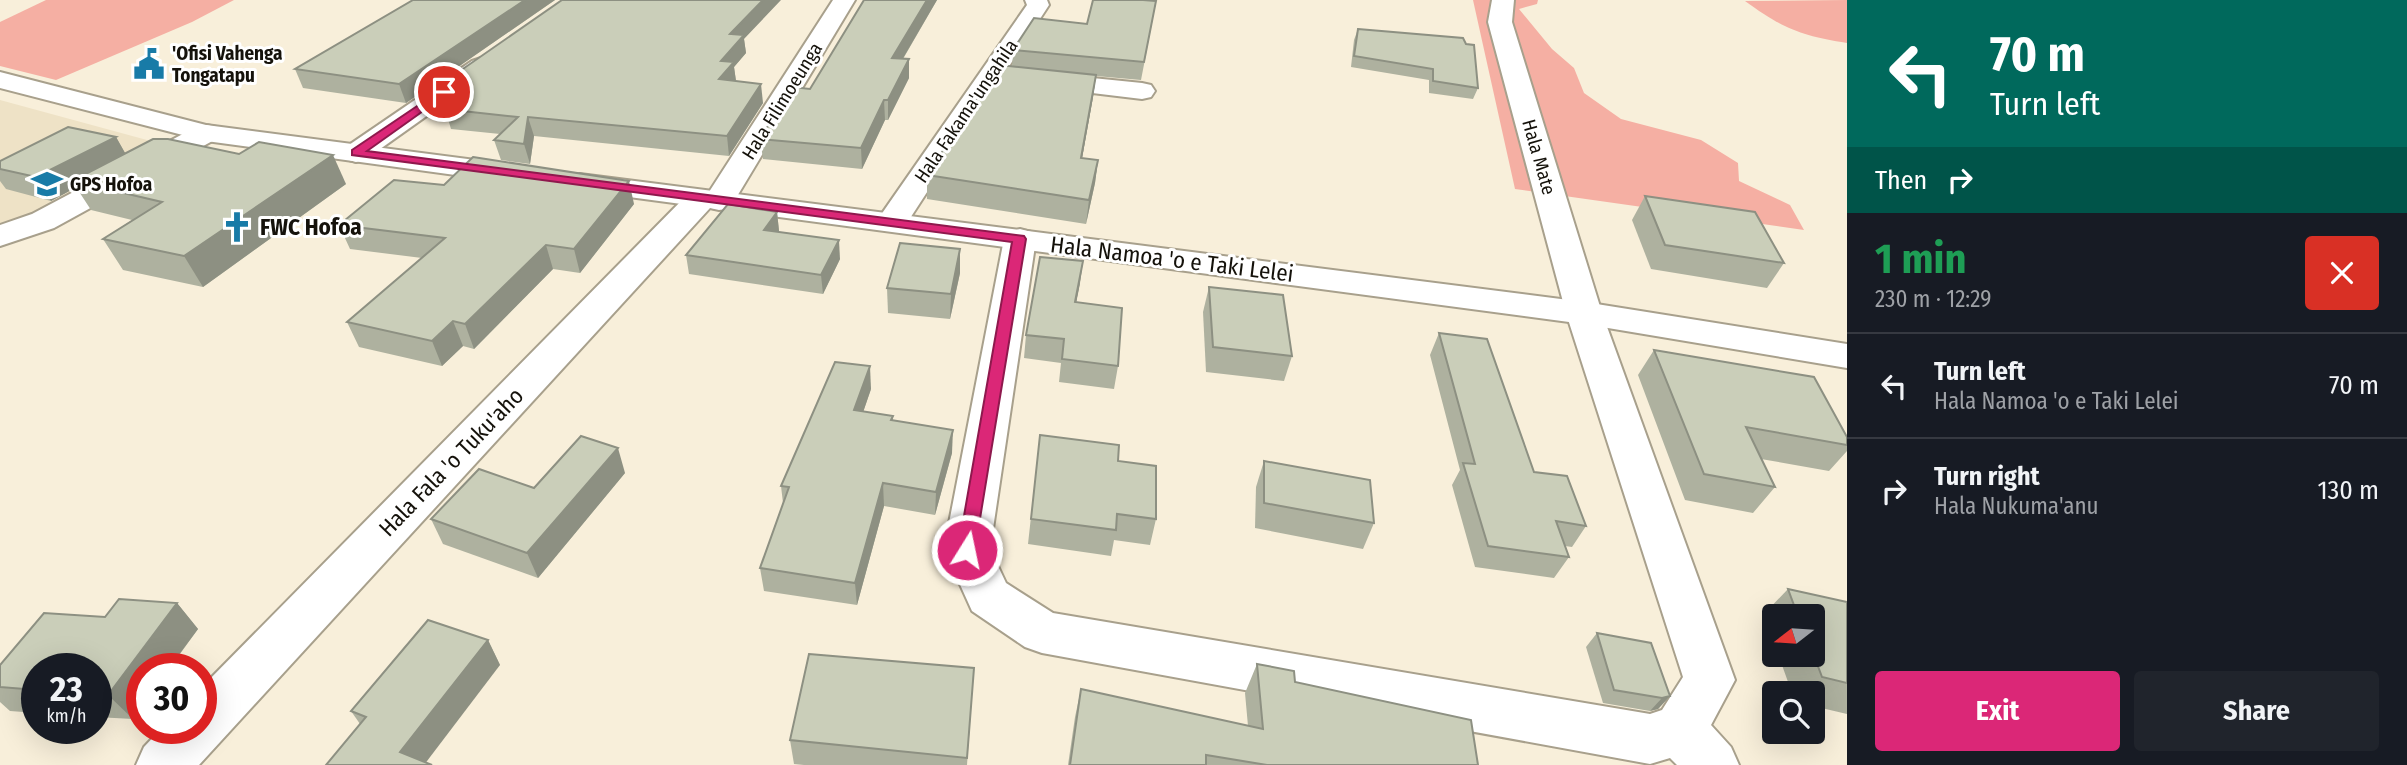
<!DOCTYPE html>
<meta charset="utf-8">
<style>
body{margin:0;font-family:"Fira Sans Condensed",sans-serif;background:#20242c;color:#f1f3f6;height:100vh;display:flex;flex-direction:column;font-size:26px;white-space:nowrap}
*{box-sizing:border-box;margin:0}
p{font-size:23px;color:#9ea1a6}
.icon{flex:none;width:38px;height:38px;fill:none;stroke:currentColor;stroke-width:2;stroke-linecap:round;stroke-linejoin:round}
.map{position:relative;flex:1;overflow:hidden}
.sheet{display:flex;flex-direction:column;background:#171b24;width:560px}
.sheet>*{flex:none}
.hud{background:#00695c;color:#fff;overflow:hidden}
.needle{width:46px;rotate:253deg}
.controls{position:absolute;left:1762px;top:604px;display:grid;gap:14px}
.controls a{display:grid;place-items:center;width:63px;height:63px;border-radius:7px;background:#171b24;box-shadow:0 7px 28px #0002;font-size:35px}
.speed{position:absolute;left:21px;top:653px;display:flex;gap:14px;font-size:35px;font-weight:700;text-align:center}
.speed>*{display:grid;place-content:center;width:91px;height:91px;border-radius:50%;background:#171b24;box-shadow:0 7px 28px #0002;line-height:1}
.speed small{font-size:18px;font-weight:400}
.speed .limit{border:10px solid #d22;background:#fff;color:#111}
.pin{position:absolute;display:grid;place-items:center;width:60px;height:60px;color:#fff;margin:-30px;border:4px solid #fff;border-radius:50%;box-shadow:0 2px 7px #0007}
.me{position:absolute;width:77px;margin:-38px;rotate:10deg;stroke-linejoin:round;filter:drop-shadow(0 0 5px #0008)}
.turn{display:flex;align-items:center;gap:24px;height:147px;padding:0 28px;font-size:32px}
.turn .icon{width:91px;height:91px;stroke-width:2.5}
.turn b{display:block;font-size:49px;line-height:60px}
.then{display:flex;align-items:center;height:66px;padding:0 28px;background:#0003;gap:14px;font-size:26px}
.round{display:grid;place-items:center;flex:none;width:74px;height:74px;border-radius:7px;background:#20242c}
.headline{display:flex;align-items:center;justify-content:space-between;height:119px;padding:0 28px}
h1{font-size:42px;font-weight:700;line-height:52px;color:#1e9e55}
.button{display:flex;gap:14px;margin-top:auto;padding:14px 28px}
.button a{flex:1;height:80px;border-radius:7px;background:#db2777;color:#fff;font-size:28px;font-weight:700;line-height:80px;text-align:center}
.button a+a{background:#20242c;color:#f1f3f6}
ul{padding:0;list-style:none}
li{display:flex;align-items:center;gap:21px;height:105px;padding:0 28px;border-top:2px solid #363941}
li div{flex:1}
li b{display:block;font-size:26px}
li em{font-style:normal}
main{display:flex;flex:1;min-height:0}
.map>svg:first-child{display:block}
.built{fill:#eee2c6}
.green{fill:#f5afa3}
.lines{fill:none;stroke-linecap:round;stroke-linejoin:round}
.street-casing{stroke:#a8a08c;stroke-width:4}
.secondary-casing{stroke:#a8a08c;stroke-width:4}
.street{fill:#fff;fill-rule:evenodd}
.secondary{fill:#fff;fill-rule:evenodd}
.wall{fill:#aeb19f}
.shaded-wall{fill:#8d9082}
.building{fill:#caceb9;stroke:#8d9082;stroke-width:2}
.route{fill:#db2777;stroke:#8e194d;stroke-width:2}
.labels{text-anchor:middle;dominant-baseline:central;stroke-width:6;stroke-linejoin:round;paint-order:stroke}
.far-poi-label{font-size:19px;font-weight:bold;fill:#15120b;stroke:#fff;text-anchor:start}
.far-street-label{font-size:19px;fill:#15120b;stroke:#fff}
.poi-label{font-size:23px;font-weight:bold;fill:#15120b;stroke:#fff;text-anchor:start}
.street-label{font-size:23px;fill:#15120b;stroke:#fff}
</style>
<main>
<div class="map">
<svg width="1847" height="765" viewBox="0 0 1847 765">
<rect width="100%" height="100%" fill="#f8efda"/>
<path class="built" d="M0 100 158 143 33 218 0 224Z"/>
<g class="green">
<path d="M46 0H234L192 22 56 80 0 66V22Z"/>
<path d="M1473 0H1538L1537 4 1519 9 1552 49 1574 68 1584 93 1621 119 1701 140 1738 163 1739 181 1790 205 1804 230 1515 189Z"/>
<path d="M1847 0V43C1801 36 1782 28 1745 1Z"/>
</g>
<g class="lines">
<defs>
<g id="street">
<path d="M833 0H855L730 208 719 210 710 208 199 765H136L144 747 162 728H201V688L690 192 701 190 709 192Z"/>
<path d="M1025 0H1047L1049 5 903 229 892 231 881 229 876 222 1027 5Z"/>
<path d="M1492 0H1514L1512 22 1602 313 1735 680 1711 725 1731 747 1739 765H1677L1670 758 1650 764 1042 653 1025 647 972 611 944 549 1004 239 1009 232 1020 229 1031 232 1036 239 990 549 1006 583 1053 613 1650 714 1662 710 1683 677 1566 313 1488 22Z"/>
<path d="M481 58 490 61 494 66 490 71 366 159 356 162 346 159 342 153 346 147 472 61Z"/>
<path d="M1043 73 1142 83 1151 85 1155 91 1151 97 1142 99 1034 86 1030 81 1034 76Z"/>
<path d="M206 125 216 127 220 133 216 139 54 228 0 246V225L32 214 196 127Z"/>
</g>
<g id="secondary">
<path d="M0 72 206 125 513 165 523 168 528 174 523 180 513 183 206 141 0 88Z"/>
<path d="M580 174 1584 302 1847 344V368L1584 324 569 189 565 183 569 177Z"/>
</g>
</defs>
<use href="#street" class="street-casing"/>
<use href="#secondary" class="secondary-casing"/>
<use href="#street" class="street"/>
<use href="#secondary" class="secondary"/>
</g>
<g class="wall">
<path d="M413 0H555L406 103 303 88 295 69Z"/>
<path d="M864 0H937L903 59 909 78 888 120H885L862 169 763 159 760 139 810 89Z"/>
<path d="M1153 18 1141 80 1096 76 1093 97 1082 158 1098 160 1095 183 1086 224 927 199V175L1012 67 1013 50 1087 24Z"/>
<path d="M1358 29 1478 88 1473 99 1429 93V80L1351 67 1354 40Z"/>
<path d="M744 39 746 53 734 67 736 81 763 103 729 156 534 136 530 164 501 160 494 140 500 134 451 129 445 109 441 108 434 89Z"/>
<path d="M116 137 125 153 346 184 203 287 123 270 103 239 132 220 91 210 76 187 51 201 6 189 0 181V161Z"/>
<path d="M1645 196 1784 263 1767 288 1651 269 1632 220Z"/>
<path d="M634 204 580 273 553 269 474 349 463 346 442 366 359 347 347 322 422 258 350 249 339 225Z"/>
<path d="M777 212 779 231 778 232 840 259 823 294 689 274 686 255Z"/>
<path d="M960 273 950 319 888 313 887 288Z"/>
<path d="M1080 283 1076 302 1118 366 1114 389 1059 382 1061 363 1024 358 1026 335Z"/>
<path d="M1209 287 1292 356 1284 381 1206 372 1203 312Z"/>
<path d="M1439 333 1534 472 1586 526 1572 547 1565 546 1569 557 1554 578 1475 567 1452 485 1460 470 1430 355Z"/>
<path d="M1654 350 1847 437V451L1829 471 1761 459 1775 487 1753 513 1685 500 1638 375Z"/>
<path d="M871 389 863 412 893 416V421L952 453 935 515 884 506 857 605 764 591 760 568 783 503 781 486Z"/>
<path d="M1040 435 1118 461 1156 519 1150 545 1114 540 1111 556 1028 544Z"/>
<path d="M1264 461 1374 523 1363 549 1255 528 1256 487Z"/>
<path d="M625 473 538 578 443 544 431 519 534 488Z"/>
<path d="M1788 589 1847 602V714L1813 706V693H1792L1778 654H1813V616H1774V644L1764 614Z"/>
<path d="M177 603 198 629 133 719 96 717V668H37V713L10 711 0 702V665L105 617Z"/>
<path d="M1597 633 1670 696 1658 709 1650 711 1603 703 1586 647Z"/>
<path d="M488 640 500 665 360 724 351 711Z"/>
<path d="M1257 664 1295 682 1478 765H1068L1075 717 1081 689 1248 726 1245 693Z"/>
<path d="M974 668 967 765H804L794 764 790 740Z"/>
</g>
<g class="shaded-wall">
<path d="M525 0H555L406 103 399 84Z"/>
<path d="M763 0H781L744 39 746 53 734 67 736 81 722 98 719 79 721 61 730 34Z"/>
<path d="M927 0H937L892 77V58Z"/>
<path d="M909 59V78L888 120V100Z"/>
<path d="M1096 75 1093 97 1078 181 1081 158Z"/>
<path d="M761 84 763 103 729 156 727 136Z"/>
<path d="M884 100 885 120 862 169 861 148Z"/>
<path d="M528 117 534 136 530 164 524 144Z"/>
<path d="M116 137 129 160 72 181 77 187 51 201 36 177Z"/>
<path d="M333 155 346 184 203 287 184 256Z"/>
<path d="M1098 160 1095 183 1086 224 1089 200Z"/>
<path d="M629 181 634 204 580 273 574 249Z"/>
<path d="M777 212 779 231 766 249 764 230Z"/>
<path d="M839 240 840 259 823 294 821 275Z"/>
<path d="M546 245 553 269 474 349 465 324Z"/>
<path d="M960 249V273L950 319 951 294Z"/>
<path d="M1083 261 1080 283 1072 325 1075 302Z"/>
<path d="M453 321 463 346 442 366 432 341Z"/>
<path d="M870 366 871 389 856 433 854 410Z"/>
<path d="M953 430 952 453 935 515 936 492Z"/>
<path d="M618 448 625 473 538 578 527 553Z"/>
<path d="M883 483 884 506 857 605 855 583Z"/>
<path d="M177 603 198 629 169 668H142V707L133 719 108 695Z"/>
<path d="M488 640 500 665 424 765 400 752Z"/>
<path d="M1670 696 1658 709 1650 711 1662 698Z"/>
</g>
<g class="building">
<path d="M413 0H525L399 84 295 69Z"/>
<path d="M562 0H763L730 34 744 35 721 61 734 62 719 79 761 84 727 136 528 117 524 144 494 140 518 117 444 109 464 93 434 89Z"/>
<path d="M864 0H927L892 58 909 59 888 100H884L861 148 760 139 792 87 810 89Z"/>
<path d="M1093 0H1143L1156 1 1144 62 1013 50 1034 18 1087 24Z"/>
<path d="M1358 29 1463 38 1466 44 1474 45 1478 88 1433 81V69L1354 56Z"/>
<path d="M999 65 1096 75 1081 158 1098 160 1089 200 927 175Z"/>
<path d="M68 127 116 137 36 177 0 169V161Z"/>
<path d="M153 139H168L239 154 259 142 333 155 184 256 103 239 162 202 72 181Z"/>
<path d="M473 157 629 181 574 249 546 245 465 324 453 321 432 341 347 322 445 238 339 225 394 180 444 185Z"/>
<path d="M1645 196 1755 212 1784 263 1665 245Z"/>
<path d="M728 204 777 212 764 230 839 240 821 275 686 255Z"/>
<path d="M900 243 960 249 951 294 887 288Z"/>
<path d="M1040 257 1083 261 1075 302 1122 308 1118 366 1062 359 1064 339 1026 335Z"/>
<path d="M1209 287 1283 295 1292 356 1213 347Z"/>
<path d="M1439 333 1487 339 1534 472 1567 476 1586 526 1556 521 1569 557 1488 546 1463 463 1475 464Z"/>
<path d="M1654 350 1814 377 1847 437V445L1746 427 1775 487 1704 474Z"/>
<path d="M835 362 870 366 854 410 893 416 891 420 953 430 936 492 883 483 855 583 760 568 789 487 781 486Z"/>
<path d="M1040 435 1119 445 1118 461 1156 466V519L1117 514 1116 530 1031 519Z"/>
<path d="M581 436 618 448 527 553 431 519 479 469 534 488Z"/>
<path d="M1264 461 1370 480 1374 523 1264 503Z"/>
<path d="M1788 589 1847 602V683L1822 677 1813 653V616H1798Z"/>
<path d="M119 599 177 603 108 695 96 694V668H37V690L0 687V665L44 613 105 617Z"/>
<path d="M428 620 488 640 400 752 432 765H326L366 717 351 711Z"/>
<path d="M1597 633 1651 643 1670 696 1662 698 1614 690Z"/>
<path d="M809 654 974 668 967 758 790 740Z"/>
<path d="M1257 664 1294 671 1295 682 1471 720 1478 765H1267L1206 755V765H1070L1081 689 1263 729Z"/>
</g>
<path class="route" d="M444 88 449 92 447 94 367 151 1024 236 1026 239 974 555 967 557 961 555 958 550 1012 242 352 155V150Z"/>
<defs>
<symbol id="civic-bare" viewBox="-9 -9 18 18"><path d="M-.6-6.5H3V-4.5H.6V-3L4-1V1h2V6H-6V1h2V-1L-.6-3ZM-1.2 2.5V6h2.4V2.5Z" fill="#187ba7" stroke="#fff" stroke-width="2.5" paint-order="stroke"/></symbol>
<symbol id="school-bare" viewBox="-9 -9 18 18"><path d="M0-5L7-2L0 1L-7-2ZM-4 1L0 2.5L4 1V4Q0 6-4 4Z" fill="#187ba7" stroke="#fff" stroke-width="2.5" paint-order="stroke"/></symbol>
<symbol id="church-bare" viewBox="-9 -9 18 18"><path d="M-1.2-6h2.4v3.5h3.3v2.4h-3.3V6h-2.4V-.1h-3.3v-2.4h3.3Z" fill="#187ba7" stroke="#fff" stroke-width="2.5" paint-order="stroke"/></symbol>
</defs>
<g fill-rule="evenodd">
<use href="#civic-bare" x="127" y="42" width="44" height="44"/>
<use href="#school-bare" x="25" y="162" width="44" height="44"/>
<use href="#church-bare" x="215" y="205" width="44" height="44"/>
</g>
<g class="labels">
<g class="far-poi-label">
<text x="172" y="53">'Ofisi Vahenga<tspan x="172" dy="22">Tongatapu</tspan></text>
<text x="70" y="184">GPS Hofoa</text>
</g>
<g class="far-street-label">
<text transform="translate(782 101) rotate(-58)">Hala Filimoeunga</text>
<text transform="translate(966 111) rotate(-56)">Hala Fakama'ungahila</text>
<text transform="translate(1539 157) rotate(74)">Hala Mate</text>
</g>
<g class="poi-label">
<text x="260" y="227">FWC Hofoa</text>
</g>
<g class="street-label">
<text transform="translate(1172 259) rotate(7)">Hala Namoa 'o e Taki Lelei</text>
<text transform="translate(451 462) rotate(-46)">Hala Fala 'o Tuku'aho</text>
</g>
</g>
</svg>
<div class="controls">
<a><svg class="needle" viewBox="-14 -14 28 28"><path d="M0-13l5 13h-10z" fill="#e53935"/><path d="M0 13l5-13h-10z" fill="#9ea1a6"/></svg></a>
<a><svg class="icon" aria-label="search" viewBox="0 0 24 24"><circle cx="10" cy="10" r="6"/><path d="M15 15l6 6"/></svg></a>
</div>
<div class="speed"><div>23<small>km/h</small></div><div class="limit">30</div></div>
<div class="pin" style="left:444px;top:92px;background:#d93025"><svg class="icon" aria-label="arrive" viewBox="0 0 24 24"><path d="M6 21V4h12l-3 4 3 4H6"/></svg></div>
<svg class="me" style="left:967px;top:550px" viewBox="-20 -20 40 40"><circle r="17" fill="#db2777" stroke="#fff" stroke-width="3"/><path d="M0-11L8 9 0 5-8 9z" fill="#fff"/></svg>
</div>
<section class="sheet">
<div class="hud">
<div class="turn"><svg class="icon" aria-label="left" viewBox="0 0 24 24"><path d="M17 20v-9H6M10 6l-5 5 5 5"/></svg><div><b>70 m</b>Turn left</div></div>
<div class="then">Then<svg class="icon" aria-label="right" viewBox="0 0 24 24"><path d="M7 20v-9h11M14 6l5 5-5 5"/></svg></div>
</div>
<div class="headline"><div><h1>1 min</h1><p>230 m · 12:29</p></div><a class="round" style="background:#d93025;color:#fff"><svg class="icon" aria-label="close" viewBox="0 0 24 24"><path d="M6 6l12 12M18 6L6 18"/></svg></a></div>
<ul>
<li><svg class="icon" aria-label="left" viewBox="0 0 24 24"><path d="M17 20v-9H6M10 6l-5 5 5 5"/></svg><div><b>Turn left</b><p>Hala Namoa 'o e Taki Lelei</p></div><em>70 m</em></li>
<li><svg class="icon" aria-label="right" viewBox="0 0 24 24"><path d="M7 20v-9h11M14 6l5 5-5 5"/></svg><div><b>Turn right</b><p>Hala Nukuma'anu</p></div><em>130 m</em></li>
</ul>
<div class="button"><a>Exit</a><a>Share</a></div>
</section>
</main>
